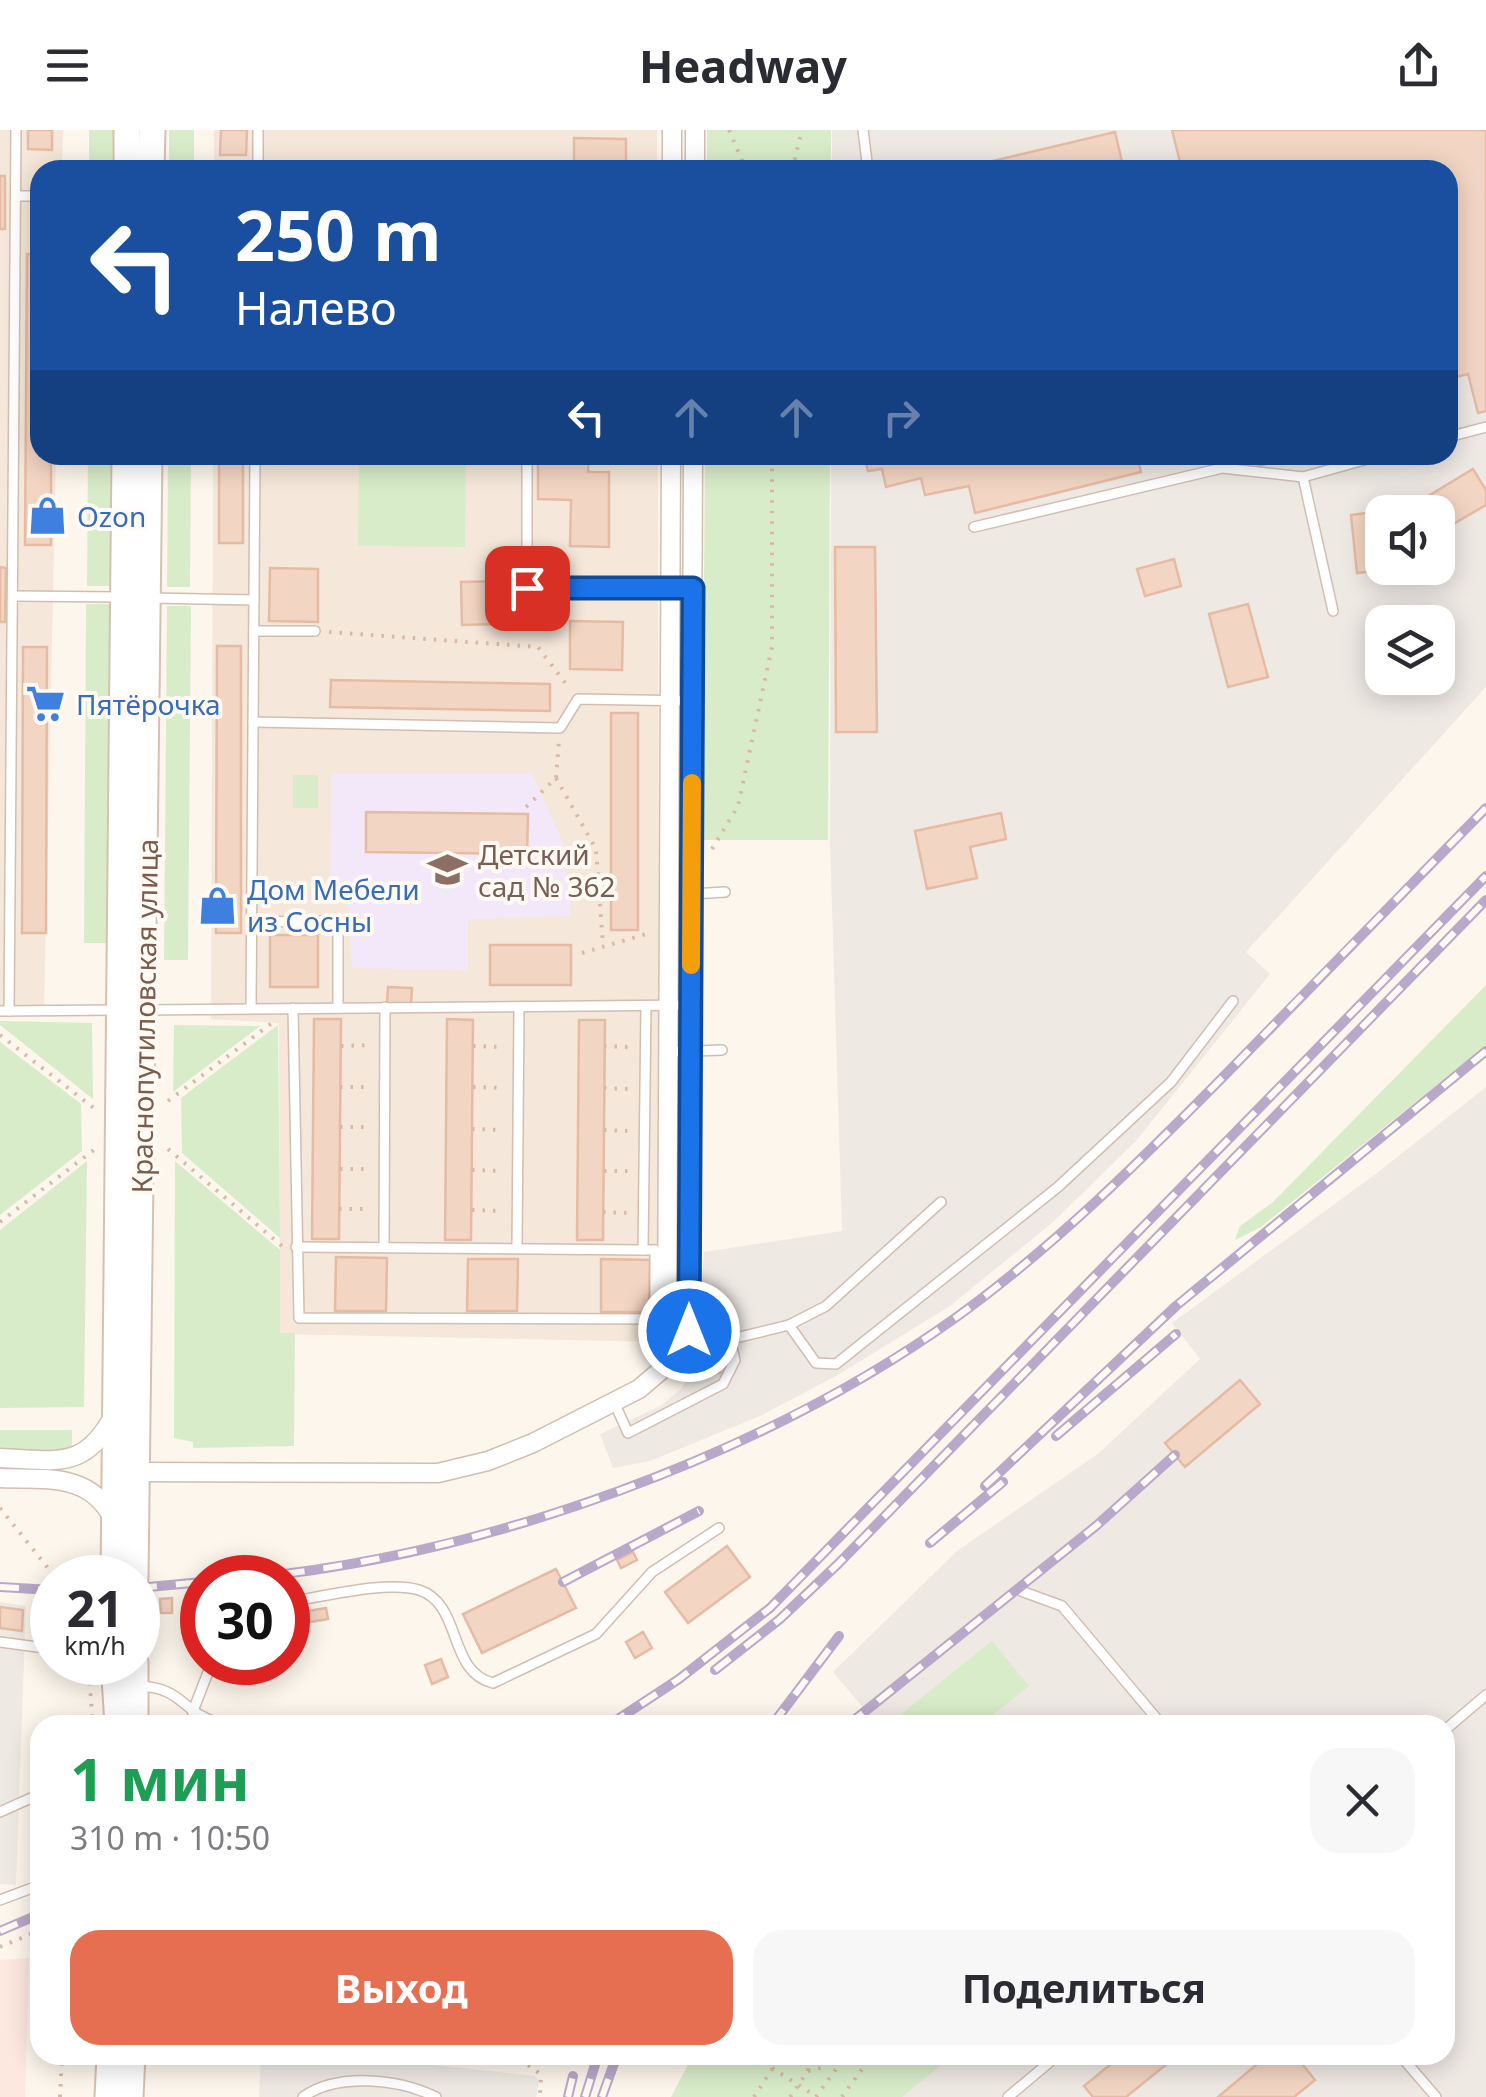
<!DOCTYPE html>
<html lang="ru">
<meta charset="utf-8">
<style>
body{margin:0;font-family:"Noto Sans",sans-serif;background:#f7f7f7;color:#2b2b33;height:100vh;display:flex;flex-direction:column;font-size:38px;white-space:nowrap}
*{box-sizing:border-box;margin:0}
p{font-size:32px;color:#7c7c81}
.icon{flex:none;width:55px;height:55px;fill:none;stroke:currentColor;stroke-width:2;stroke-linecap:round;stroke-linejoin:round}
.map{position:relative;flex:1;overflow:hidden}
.drawer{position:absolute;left:30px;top:1585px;width:1425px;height:350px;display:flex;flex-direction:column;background:#fff;border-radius:30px;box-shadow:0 5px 25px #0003}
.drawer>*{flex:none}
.hud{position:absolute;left:30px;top:30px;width:1428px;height:305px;border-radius:30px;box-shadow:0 5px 25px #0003;background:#1a4fa0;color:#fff;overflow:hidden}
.controls{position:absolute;left:1365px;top:365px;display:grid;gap:20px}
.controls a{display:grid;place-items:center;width:90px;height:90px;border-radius:20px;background:#fff;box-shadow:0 5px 25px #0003;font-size:50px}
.speed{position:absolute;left:30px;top:1425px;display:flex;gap:20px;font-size:50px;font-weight:700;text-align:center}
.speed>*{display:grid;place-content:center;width:130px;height:130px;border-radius:50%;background:#fff;box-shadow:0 5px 25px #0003;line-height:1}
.speed small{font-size:25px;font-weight:400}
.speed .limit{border:15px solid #d22;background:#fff;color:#111}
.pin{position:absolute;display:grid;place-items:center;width:85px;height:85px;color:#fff;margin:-42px;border-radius:20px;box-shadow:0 5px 15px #0006}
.me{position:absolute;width:110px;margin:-55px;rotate:0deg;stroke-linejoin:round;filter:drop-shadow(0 0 8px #0008)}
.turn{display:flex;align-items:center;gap:35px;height:210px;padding:0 40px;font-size:45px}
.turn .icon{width:130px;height:130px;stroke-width:2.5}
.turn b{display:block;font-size:70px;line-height:85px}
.lanes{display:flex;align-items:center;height:95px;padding:0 40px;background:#0003;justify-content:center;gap:50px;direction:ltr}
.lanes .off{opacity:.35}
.round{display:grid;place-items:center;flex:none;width:105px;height:105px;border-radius:30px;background:#f7f7f7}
.head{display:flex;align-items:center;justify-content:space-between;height:170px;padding:0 40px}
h1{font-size:60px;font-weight:700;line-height:75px;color:#1e9e55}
.action{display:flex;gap:20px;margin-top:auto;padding:20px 40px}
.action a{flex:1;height:115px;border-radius:30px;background:#e76f51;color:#fff;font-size:40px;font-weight:700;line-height:115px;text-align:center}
.action a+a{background:#f7f7f7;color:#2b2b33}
header{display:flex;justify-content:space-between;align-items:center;height:130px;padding:0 40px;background:#fff;font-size:45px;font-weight:700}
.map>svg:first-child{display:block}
.residential{fill:#f5e8da}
.commercial{fill:#fde8e0}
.industrial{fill:#efe9e4;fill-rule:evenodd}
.education{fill:#f3e8fa}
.green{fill:#d8ecc9}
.building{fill:#f3d5c3;stroke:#e6bba3;stroke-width:2.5}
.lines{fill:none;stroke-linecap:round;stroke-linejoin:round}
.lane-casing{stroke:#d1beb0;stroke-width:12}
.street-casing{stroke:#d1beb0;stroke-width:21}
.secondary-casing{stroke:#d6c0b0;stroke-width:29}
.path{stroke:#d9b8a5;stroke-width:4;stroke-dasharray:2.5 8;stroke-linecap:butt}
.lane{stroke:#fff;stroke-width:9}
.street{stroke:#fff;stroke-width:18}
.secondary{stroke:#fff;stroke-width:25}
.rail-casing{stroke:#b9a8c9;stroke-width:10}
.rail{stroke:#fffaf3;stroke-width:6;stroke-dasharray:19;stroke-linecap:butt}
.route-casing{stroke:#114b97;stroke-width:25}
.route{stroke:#1a73e8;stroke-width:18}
.slow{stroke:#f59e0b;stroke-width:18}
.labels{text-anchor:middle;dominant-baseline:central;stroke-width:8;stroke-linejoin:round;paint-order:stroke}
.shop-label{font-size:28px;fill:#366cbe;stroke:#fffaf3;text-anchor:start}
.education-label{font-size:28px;fill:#785e54;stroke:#fffaf3;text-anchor:start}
.street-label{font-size:28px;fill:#7a5c4d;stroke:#fffaf3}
</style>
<header><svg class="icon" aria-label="menu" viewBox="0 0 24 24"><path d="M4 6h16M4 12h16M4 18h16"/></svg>Headway<svg class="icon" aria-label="share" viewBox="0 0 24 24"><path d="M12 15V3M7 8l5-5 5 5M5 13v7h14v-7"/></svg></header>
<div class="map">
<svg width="1486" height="1967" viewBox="0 0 1486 1967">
<rect width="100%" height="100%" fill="#fdf6ec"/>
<g class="residential">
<path d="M0 0H63L62 40H40V325H56L44 884 0 885Z"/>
<rect x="214" y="0" width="443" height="40"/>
<path d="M213 325H658L659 1212 280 1204 279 893 211 889Z"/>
</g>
<path class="commercial" d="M29 1828 25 1967H0V1830Z"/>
<g class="industrial">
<path d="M832 0H1486V557L1246 822 1270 844 1136 1011 1052 1093 950 1176 836 1246 760 1286 650 1331 613 1338 600 1304 660 1276 681 1259 695 1236 704 1122 842 1101 830 712 831 325H1448V40H832ZM1382 382H1438V438H1382ZM1382 492H1438V548H1382Z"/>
<path d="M1486 957V1967H903L953 1925H1445V1595H878L833 1542 957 1421 1099 1323 1200 1229 1172 1193 1377 1043Z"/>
<path d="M0 1472 26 1476 16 1755 0 1754Z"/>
<path d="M261 1925 389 1930 535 1946 539 1951 536 1967H259Z"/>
</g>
<path class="education" d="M331 643H532L562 711 571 786 468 789V840L352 838 348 770H330Z"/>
<g class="green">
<path d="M89 0H113L112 40H89Z"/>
<rect x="169" y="0" width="25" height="40"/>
<rect x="707" y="0" width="124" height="40"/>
<path d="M88 325H111L110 456H87Z"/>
<path d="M168 325H191L190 457H167Z"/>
<path d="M359 325H466L465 417 358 416Z"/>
<path d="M705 325H830L828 710H702Z"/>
<path d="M86 474H110L107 813H84Z"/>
<path d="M167 476H191L188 830H164Z"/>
<rect x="293" y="645" width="25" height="33"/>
<path d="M1486 855V915L1261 1097 1235 1110 1240 1096 1273 1072Z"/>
<path d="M0 891 92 893 93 969 0 895Z"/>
<path d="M174 895 260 896 173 962Z"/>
<path d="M278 895 280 1108 182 1023 181 968Z"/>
<path d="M0 912 81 974 82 1021 0 1085Z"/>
<path d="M87 1031 84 1277 0 1278V1100Z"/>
<path d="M175 1031 280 1120V1203H295L294 1316 193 1318V1312L174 1308Z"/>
<rect x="0" y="1300" width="72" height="21"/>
<path d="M992 1511 1029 1556 980 1595H908L900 1585Z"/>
<path d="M693 1925H953L903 1967H671Z"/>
</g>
<g class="building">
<path d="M28 0H52V20L28 19Z"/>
<path d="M221 0H247L246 25H220Z"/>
<path d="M1172 0H1486V281L1478 283 1468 244 1448 249V40H1182Z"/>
<path d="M1115 2 1124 40H955Z"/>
<path d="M574 8 626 9V40H574Z"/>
<rect x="0" y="46" width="5" height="53"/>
<path d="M27 124H40V325H51V415H25Z"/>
<rect x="219" y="325" width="24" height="88"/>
<path d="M538 325H589L588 342H609V417L570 416 571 370 538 369Z"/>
<path d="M864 325H1137L1141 342 975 383 969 356 925 365 921 348 886 357 882 339 868 341Z"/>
<path d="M1255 325H1303L1258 336Z"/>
<path d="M1473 339 1486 360V375L1438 403 1447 419 1438 424V382H1382V438H1404L1357 443 1351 385 1410 377Z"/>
<path d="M835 417H875L877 602H836Z"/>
<path d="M1174 429 1181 456 1145 466 1137 439Z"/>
<path d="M0 437 6 438 5 492H0Z"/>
<path d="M270 438 318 439V492L269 491Z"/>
<path d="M499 451 500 494 462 495 461 452Z"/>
<path d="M1248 474 1268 547 1228 557 1209 484Z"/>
<path d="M570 491 623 492 622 540 570 539Z"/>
<path d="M217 516H241V803H216Z"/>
<path d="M23 517H47L46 803H22Z"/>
<path d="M331 550 550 554V581L330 577Z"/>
<rect x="611" y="583" width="27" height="217"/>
<path d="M366 682 528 684 527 724 366 722Z"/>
<path d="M1001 683 1006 709 970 717 977 748 927 759 915 701Z"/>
<rect x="270" y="805" width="48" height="52"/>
<rect x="490" y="815" width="81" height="40"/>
<path d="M388 857 412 858 411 874 387 873Z"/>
<path d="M314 889H341L339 1109H312Z"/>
<path d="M447 889 473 890 471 1110H445Z"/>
<path d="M579 890H605L603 1110H577Z"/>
<path d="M336 1127 387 1128 386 1181H335Z"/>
<path d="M468 1129H518L517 1181H467Z"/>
<path d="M601 1129 650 1130 649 1182H601Z"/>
<path d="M716 1225 720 1242 708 1245 704 1228Z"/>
<path d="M1240 1250 1260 1274 1185 1337 1165 1313Z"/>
<path d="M727 1416 750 1447 688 1493 665 1462Z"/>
<path d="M633 1422 637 1430 621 1438 617 1430Z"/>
<path d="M556 1439 576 1478 482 1523 463 1484Z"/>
<path d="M172 1468V1483H161L160 1469Z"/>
<path d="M0 1477 23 1480 22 1501 0 1498Z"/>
<path d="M326 1478 328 1489 310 1492 308 1481Z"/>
<path d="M643 1502 652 1518 635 1528 626 1512Z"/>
<path d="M441 1529 448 1547 432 1554 425 1535Z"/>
<path d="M1122 1925H1178L1126 1967H1093L1084 1956Z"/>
<path d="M1268 1925H1295L1315 1950 1294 1967H1218Z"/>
</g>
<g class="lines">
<defs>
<g id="lane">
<path d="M863 0 868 40"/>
<path d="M258 40V0"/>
<path d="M16 66H40"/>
<path d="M1448 307 1486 297"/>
<path d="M527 325V458L671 457"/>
<path d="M1303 347 1333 481"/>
<path d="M974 397 1222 338 1303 347 1382 325"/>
<path d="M13 466 120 467"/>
<path d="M151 468 254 470"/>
<path d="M254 501H315"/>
<path d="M253 592 560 598 578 569 692 571"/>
<path d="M692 764 725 762"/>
<path d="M252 792 338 791V878"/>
<path d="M251 878 255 325"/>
<path d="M293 878 299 1188 655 1189V1120H643L646 876"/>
<path d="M145 880 691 875"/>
<path d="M0 881 117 880"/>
<path d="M9 881 16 0"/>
<path d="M668 922 722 920"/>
<path d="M296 1117 643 1120"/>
<path d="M384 1117 385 877"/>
<path d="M517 1118 519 879"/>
<path d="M789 1195 816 1233 836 1234 1058 1057 1171 952 1233 871"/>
<path d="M678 1222 789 1195 826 1176 941 1072"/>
<path d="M614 1272 628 1303 723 1254 735 1230 730 1210"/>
<path d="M1021 1461 1062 1476 1162 1595"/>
<path d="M288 1472C322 1467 387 1450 419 1460 463 1474 447 1542 493 1553L596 1504 652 1442 719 1398"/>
<path d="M0 1512 52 1519"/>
<path d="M139 1556C185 1558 181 1583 219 1593"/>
<path d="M193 1595V1581L212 1532"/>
<path d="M1445 1600 1486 1565"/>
<path d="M0 1682 40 1664"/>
<path d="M0 1770 40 1755"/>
<path d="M1400 1925 1436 1967"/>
<path d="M303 1967C338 1942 399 1949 436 1967"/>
<path d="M1008 1967 1058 1925"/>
</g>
<g id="street">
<path d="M672 40V0"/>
<path d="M695 40V0"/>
<path d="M671 325 667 1202 675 1223"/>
<path d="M0 1328C56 1330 85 1341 114 1285"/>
<path d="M140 1342 438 1343 488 1331 533 1313 639 1259 659 1242 689 1201 693 325"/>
<path d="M0 1348C45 1350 89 1342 113 1388"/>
</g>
<g id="secondary">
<path d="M127 40V0"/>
<path d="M151 40 152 0"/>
<path d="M114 1448 125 325"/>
<path d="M135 1448 149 325"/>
<path d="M114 1532 118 1595"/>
<path d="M135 1595V1532"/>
<path d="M108 1967 110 1925"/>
<path d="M130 1967 132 1925"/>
</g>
</defs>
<use href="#lane" class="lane-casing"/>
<use href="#street" class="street-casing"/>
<use href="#secondary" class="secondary-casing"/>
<g class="path">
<path d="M729 0 746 40"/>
<path d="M792 40 802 0"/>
<path d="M329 502 538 517 569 558"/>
<path d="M556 648 596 719 603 815"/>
<path d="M526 677 556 648 559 610"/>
<path d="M712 719 738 676 772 517V325"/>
<path d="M582 823 646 804"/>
<path d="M0 905 95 979"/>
<path d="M341 916 371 915"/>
<path d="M473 916 503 917"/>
<path d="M604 916 629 917"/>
<path d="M340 957H371"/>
<path d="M473 957 503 958"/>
<path d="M604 958 629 959"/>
<path d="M168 971 272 893"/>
<path d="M340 997H370"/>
<path d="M472 999 502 1000"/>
<path d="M604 1000 629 1001"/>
<path d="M168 1019 282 1116"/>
<path d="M340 1039H370"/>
<path d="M472 1040 502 1041"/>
<path d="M604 1041H629"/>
<path d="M339 1079H369"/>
<path d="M472 1080 502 1081"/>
<path d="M603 1082 628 1083"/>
<path d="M0 1092 95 1019"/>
<path d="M0 1378 56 1448"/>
<path d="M88 1532 93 1595"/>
<path d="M0 1817 40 1800"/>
<path d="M445 1925C472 1927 524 1922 541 1946L540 1967"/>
<path d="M772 1938 817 1967"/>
<path d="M808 1941 822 1938 821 1925"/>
<path d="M60 1967 62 1925"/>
<path d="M754 1967 781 1925"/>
<path d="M790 1967 808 1941V1925"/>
<path d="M816 1967 846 1925"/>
<path d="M842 1967 872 1925"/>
</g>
<use href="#lane" class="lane"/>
<use href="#street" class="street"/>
<use href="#secondary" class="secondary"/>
<defs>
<g id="rail">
<path d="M1056 1306 1176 1204"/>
<path d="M985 1356 1176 1176 1486 921"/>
<path d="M930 1413 1003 1352"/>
<path d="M248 1448C486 1425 763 1326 958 1186 1056 1115 1142 1029 1227 943 1313 854 1400 766 1486 678"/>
<path d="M563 1452 699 1381"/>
<path d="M0 1457 52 1460"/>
<path d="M138 1458 202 1452"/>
<path d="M715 1540 780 1489 839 1433 1486 770"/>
<path d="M609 1595 679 1549 770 1478 1486 746"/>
<path d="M772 1595 839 1506"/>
<path d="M848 1595 1096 1396 1175 1325"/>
<path d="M0 1801 40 1784"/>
<path d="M568 1967 573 1946"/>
<path d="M585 1967 598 1925"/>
<path d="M602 1967 617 1925"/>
</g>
</defs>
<use href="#rail" class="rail-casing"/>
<use href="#rail" class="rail"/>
</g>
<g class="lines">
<defs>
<path id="route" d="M527 458H693L689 1201"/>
</defs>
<use href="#route" class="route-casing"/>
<use href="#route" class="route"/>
<path class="slow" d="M691 835 692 653"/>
</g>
<defs>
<symbol id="shop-bare" viewBox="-9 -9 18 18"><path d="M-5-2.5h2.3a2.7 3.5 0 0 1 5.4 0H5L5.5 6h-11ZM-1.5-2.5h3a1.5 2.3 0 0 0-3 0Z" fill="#3f7fe0" stroke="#fffaf3" stroke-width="2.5" paint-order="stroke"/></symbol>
<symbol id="supermarket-bare" viewBox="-9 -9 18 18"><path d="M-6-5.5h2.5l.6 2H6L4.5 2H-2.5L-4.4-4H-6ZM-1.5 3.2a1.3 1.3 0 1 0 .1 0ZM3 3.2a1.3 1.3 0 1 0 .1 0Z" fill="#3f7fe0" stroke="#fffaf3" stroke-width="2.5" paint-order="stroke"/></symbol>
<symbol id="school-bare" viewBox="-9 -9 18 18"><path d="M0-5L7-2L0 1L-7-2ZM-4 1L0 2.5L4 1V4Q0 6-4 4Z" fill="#8d6e63" stroke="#fffaf3" stroke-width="2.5" paint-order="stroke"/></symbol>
</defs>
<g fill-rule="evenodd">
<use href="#shop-bare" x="20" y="358" width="55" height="55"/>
<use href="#supermarket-bare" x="18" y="546" width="55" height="55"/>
<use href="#school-bare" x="420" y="712" width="55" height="55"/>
<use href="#shop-bare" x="190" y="748" width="55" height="55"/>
</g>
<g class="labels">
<g class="shop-label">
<text x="77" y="386">Ozon</text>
<text x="76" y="574">Пятёрочка</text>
<text x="247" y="759">Дом Мебели<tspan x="247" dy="32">из Сосны</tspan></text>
</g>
<g class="education-label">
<text x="478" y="724">Детский<tspan x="478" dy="32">сад № 362</tspan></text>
</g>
<g class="street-label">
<text transform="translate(144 886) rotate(-89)">Краснопутиловская улица</text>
</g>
</g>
</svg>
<div class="controls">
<a><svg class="icon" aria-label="sound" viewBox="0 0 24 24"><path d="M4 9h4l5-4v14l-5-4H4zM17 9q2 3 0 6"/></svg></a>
<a><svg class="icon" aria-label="layers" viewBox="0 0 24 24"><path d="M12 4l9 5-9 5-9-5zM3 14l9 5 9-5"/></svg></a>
</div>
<div class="speed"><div>21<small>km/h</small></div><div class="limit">30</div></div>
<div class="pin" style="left:527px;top:458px;background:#d93025"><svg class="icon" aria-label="arrive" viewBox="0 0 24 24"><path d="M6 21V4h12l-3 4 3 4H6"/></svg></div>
<svg class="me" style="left:689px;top:1201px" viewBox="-20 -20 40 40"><circle r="17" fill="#1a73e8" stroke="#fff" stroke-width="3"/><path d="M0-11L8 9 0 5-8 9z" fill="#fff"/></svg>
<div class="hud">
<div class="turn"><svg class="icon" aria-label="left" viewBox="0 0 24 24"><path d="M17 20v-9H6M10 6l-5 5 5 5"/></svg><div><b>250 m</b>Налево</div></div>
<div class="lanes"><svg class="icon" aria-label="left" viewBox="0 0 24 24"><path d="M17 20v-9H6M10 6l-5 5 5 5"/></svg><svg class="icon off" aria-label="ahead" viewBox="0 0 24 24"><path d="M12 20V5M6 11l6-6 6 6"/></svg><svg class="icon off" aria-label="ahead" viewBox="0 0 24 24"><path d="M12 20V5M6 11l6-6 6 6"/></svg><svg class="icon off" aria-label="right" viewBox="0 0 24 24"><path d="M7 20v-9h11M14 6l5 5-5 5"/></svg></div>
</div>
<section class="drawer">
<div class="head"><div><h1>1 мин</h1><p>310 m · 10:50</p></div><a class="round"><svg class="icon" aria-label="close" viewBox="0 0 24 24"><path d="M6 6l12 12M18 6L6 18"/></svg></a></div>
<div class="action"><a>Выход</a><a>Поделиться</a></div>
</section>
</div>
